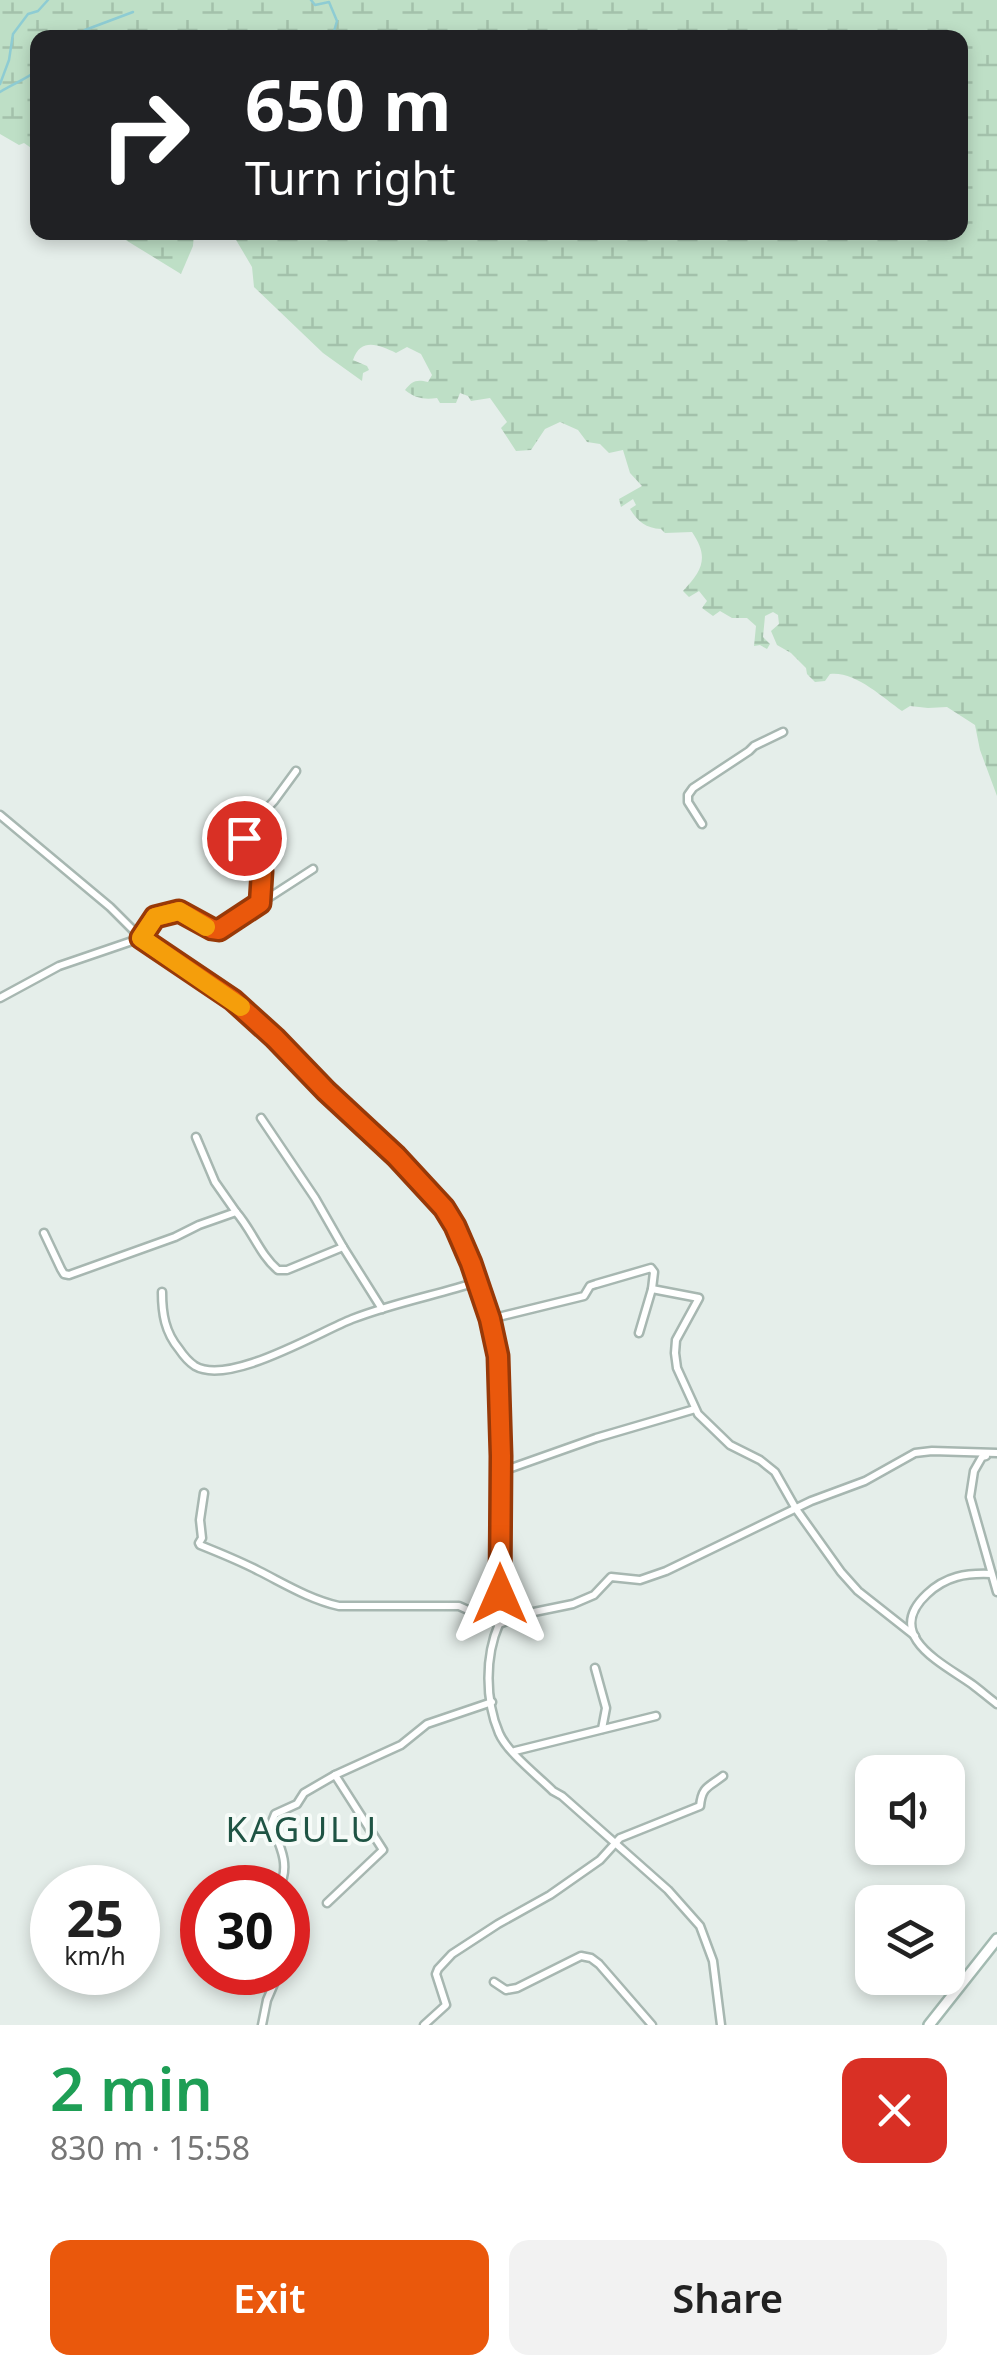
<!DOCTYPE html>
<meta charset="utf-8">
<style>
body{margin:0;font-family:"Noto Sans",sans-serif;background:#f2f2f2;color:#222;height:100vh;display:flex;flex-direction:column;font-size:38px;white-space:nowrap}
*{box-sizing:border-box;margin:0}
p{font-size:32px;color:#767676}
.icon{flex:none;width:55px;height:55px;fill:none;stroke:currentColor;stroke-width:2;stroke-linecap:round;stroke-linejoin:round}
.map{position:relative;height:2025px;overflow:hidden}
.sheet{display:flex;flex-direction:column;background:#fff;flex:1}
.sheet>*{flex:none}
.banner{position:absolute;left:30px;top:30px;width:938px;height:210px;border-radius:20px;box-shadow:0 5px 15px #0003;background:#202124;color:#fff;overflow:hidden}
.controls{position:absolute;left:855px;top:1755px;display:grid;gap:20px}
.controls a{display:grid;place-items:center;width:110px;height:110px;border-radius:20px;background:#fff;box-shadow:0 5px 15px #0003;font-size:50px}
.speed{position:absolute;left:30px;top:1865px;display:flex;gap:20px;font-size:50px;font-weight:700;text-align:center}
.speed>*{display:grid;place-content:center;width:130px;height:130px;border-radius:50%;background:#fff;box-shadow:0 5px 15px #0003;line-height:1}
.speed small{font-size:25px;font-weight:400}
.speed .limit{border:15px solid #d22;background:#fff;color:#111}
.pin{position:absolute;display:grid;place-items:center;width:85px;height:85px;color:#fff;margin:-42px;border:5px solid #fff;border-radius:50%;box-shadow:0 2px 10px #0007}
.me{position:absolute;width:110px;margin:-55px;rotate:0deg;stroke-linejoin:round;filter:drop-shadow(0 0 8px #0008)}
.turn{display:flex;align-items:center;gap:35px;height:210px;padding:0 50px;font-size:45px}
.turn .icon{width:130px;height:130px;stroke-width:2.5}
.turn b{display:block;font-size:70px;line-height:85px}
.round{display:grid;place-items:center;flex:none;width:105px;height:105px;border-radius:20px;background:#f2f2f2}
.head{display:flex;align-items:center;justify-content:space-between;height:170px;padding:0 50px}
h1{font-size:60px;font-weight:600;line-height:75px;color:#1e9e55}
.button{display:flex;gap:20px;margin-top:auto;padding:20px 50px}
.button a{flex:1;height:115px;border-radius:20px;background:#ea580c;color:#fff;font-size:40px;font-weight:600;line-height:115px;text-align:center}
.button a+a{background:#f2f2f2;color:#222}
.map>svg:first-child{display:block}
.wetland{fill:url(#wetland-marsh)}
.lines{fill:none;stroke-linecap:round;stroke-linejoin:round}
.stream{stroke:#8eccd3;stroke-width:2.5}
.minor-casing{stroke:#a7b7b1;stroke-width:11}
.secondary-casing{stroke:#a3bab1;stroke-width:14}
.minor{stroke:#fff;stroke-width:6}
.secondary{stroke:#fff;stroke-width:9}
.route-casing{stroke:#983908;stroke-width:25}
.route{stroke:#ea580c;stroke-width:18}
.slow{stroke:#f59e0b;stroke-width:18}
.labels{text-anchor:middle;dominant-baseline:central;stroke-width:8;stroke-linejoin:round;paint-order:stroke}
.quarter-label{font-size:35px;letter-spacing:2.5px;fill:#1f5444;stroke:#f6fbf8}
</style>
<div class="map">
<svg width="997" height="2025" viewBox="0 0 997 2025">
<defs>
<pattern id="wetland-marsh" width="20" height="14" patternUnits="userSpaceOnUse" patternTransform="scale(2.5)"><rect width="20" height="14" fill="#bedfc6"/><path d="M1 5h8M5 5V1M11 12h8M15 12V8" fill="none" stroke="#a3c1ab"/></pattern>
</defs>
<rect width="100%" height="100%" fill="#e5eeea"/>
<g class="wetland">
<path d="M0 0H997V796L980 750 975 725 947 707 928 708 910 706 902 711C882 697 855 671 830 674L825 681 815 682 807 674 806 668 791 653 777 645 771 631 779 624 778 615 773 612 765 616 763 637 770 644 767 649 760 645 754 646 756 626 747 618H732L720 611 713 616 702 608 707 601 699 591 689 597 683 591C703 570 709 557 692 532L665 533 661 529C646 528 638 522 630 509L636 505 633 499 621 507 619 499 642 486 630 473 623 450 609 453 600 444 587 442 578 430 560 422 545 429 531 450 516 451 501 428 507 422 490 398 471 401 468 396 460 393 456 403H440L437 398C424 400 415 398 405 390 412 381 416 379 428 382L432 375 421 354 407 347 396 353C379 345 361 337 353 360L367 366 369 370 363 373 362 381 323 353 254 287 252 267 232 233 960 232V38H38L37 152 24 143 19 145 0 134Z"/>
<path d="M124 233H194L193 246 181 274 124 239Z"/>
</g>
<g class="lines">
<g class="stream">
<path d="M311 0 315 5 329 2 337 21 332 38"/>
<path d="M77 38 85 30 133 12"/>
<path d="M0 84 9 60 13 34 28 14 38 11 48 0"/>
<path d="M0 92C13 84 26 79 38 70"/>
</g>
<defs>
<g id="minor">
<path d="M0 815 110 907 144 941 202 978 242 1008 396 1156 444 1208 455 1226 471 1263 490 1319 498 1356 501 1456 499 1624C485 1656 485 1700 499 1733 507 1752 538 1776 553 1791L562 1796 668 1890 700 1926 713 1961 721 2025"/>
<path d="M702 824 688 802V795L693 788 749 751 754 746 783 732"/>
<path d="M260 902 262 871 244 838 245 832 274 801 296 771"/>
<path d="M0 998 59 966 141 938 155 917 179 911 211 929 219 930 313 869"/>
<path d="M261 1118 315 1198 343 1247"/>
<path d="M196 1137 215 1182 236 1212"/>
<path d="M44 1233 61 1269 64 1274 69 1275 175 1237 199 1225 236 1212C252 1230 260 1255 278 1270H287L343 1247 382 1309"/>
<path d="M652 1289 699 1298 676 1340 675 1353 677 1368 698 1414 730 1445 760 1460 775 1472 796 1509 841 1572 858 1591 915 1636"/>
<path d="M162 1292C162 1314 165 1332 179 1349 183 1355 189 1362 195 1366 229 1386 317 1333 352 1319 393 1303 436 1295 477 1282"/>
<path d="M490 1319 584 1296 590 1286 596 1284 651 1268 654 1272 652 1289 639 1333"/>
<path d="M986 1456 982 1457 974 1471 970 1497 997 1592"/>
<path d="M500 1472 596 1438 695 1409"/>
<path d="M204 1493 200 1520 202 1538 199 1543 200 1545C220 1553 240 1561 259 1571 285 1584 309 1599 339 1606H459L499 1624 529 1613 573 1604 594 1595 611 1577 640 1580 666 1571 811 1501 865 1481 915 1453 932 1451 997 1453"/>
<path d="M991 1574C966 1573 946 1576 927 1594 882 1636 944 1664 973 1685 981 1691 989 1698 997 1704"/>
<path d="M595 1668 606 1708 602 1729"/>
<path d="M515 1751 656 1716"/>
<path d="M279 1888C291 1865 280 1846 271 1824L275 1814 297 1804 304 1793 335 1775 401 1745 427 1724 492 1702"/>
<path d="M327 1903 383 1850 335 1775"/>
<path d="M494 1982 506 1990 517 1988 581 1956 591 1958 599 1964 652 2025"/>
<path d="M262 2025 267 2000 279 1972"/>
<path d="M424 2025 446 2005 436 1974 438 1969 452 1954 498 1924 550 1895 600 1860 620 1838 700 1806C702 1786 709 1787 723 1776"/>
</g>
<path id="secondary" d="M929 2025 997 1939"/>
</defs>
<use href="#minor" class="minor-casing"/>
<use href="#secondary" class="secondary-casing"/>
<use href="#minor" class="minor"/>
<use href="#secondary" class="secondary"/>
</g>
<g class="lines">
<defs>
<path id="route" d="M244 838 262 871 260 903 219 930 212 929 179 911 155 917 141 938 233 1000 275 1038 326 1091 396 1156 444 1208 455 1226 471 1263 490 1319 498 1356 501 1456 500 1594"/>
</defs>
<use href="#route" class="route-casing"/>
<use href="#route" class="route"/>
<path class="slow" d="M206 927 179 911 155 917 141 938 241 1007"/>
</g>
<g class="labels">
<g class="quarter-label">
<text x="302" y="1828">KAGULU</text>
</g>
</g>
</svg>
<div class="controls">
<a><svg class="icon" aria-label="sound" viewBox="0 0 24 24"><path d="M4 9h4l5-4v14l-5-4H4zM17 9q2 3 0 6"/></svg></a>
<a><svg class="icon" aria-label="layers" viewBox="0 0 24 24"><path d="M12 4l9 5-9 5-9-5zM3 14l9 5 9-5"/></svg></a>
</div>
<div class="speed"><div>25<small>km/h</small></div><div class="limit">30</div></div>
<div class="pin" style="left:244px;top:838px;background:#d93025"><svg class="icon" aria-label="arrive" viewBox="0 0 24 24"><path d="M6 21V4h12l-3 4 3 4H6"/></svg></div>
<svg class="me" style="left:500px;top:1594px" viewBox="-20 -20 40 40"><path d="M0-17L14 15 0 8-14 15z" fill="#ea580c" stroke="#fff" stroke-width="4"/></svg>
<div class="banner">
<div class="turn"><svg class="icon" aria-label="right" viewBox="0 0 24 24"><path d="M7 20v-9h11M14 6l5 5-5 5"/></svg><div><b>650 m</b>Turn right</div></div>
</div>
</div>
<section class="sheet">
<div class="head"><div><h1>2 min</h1><p>830 m · 15:58</p></div><a class="round" style="background:#d93025;color:#fff"><svg class="icon" aria-label="close" viewBox="0 0 24 24"><path d="M6 6l12 12M18 6L6 18"/></svg></a></div>
<div class="button"><a>Exit</a><a>Share</a></div>
</section>
